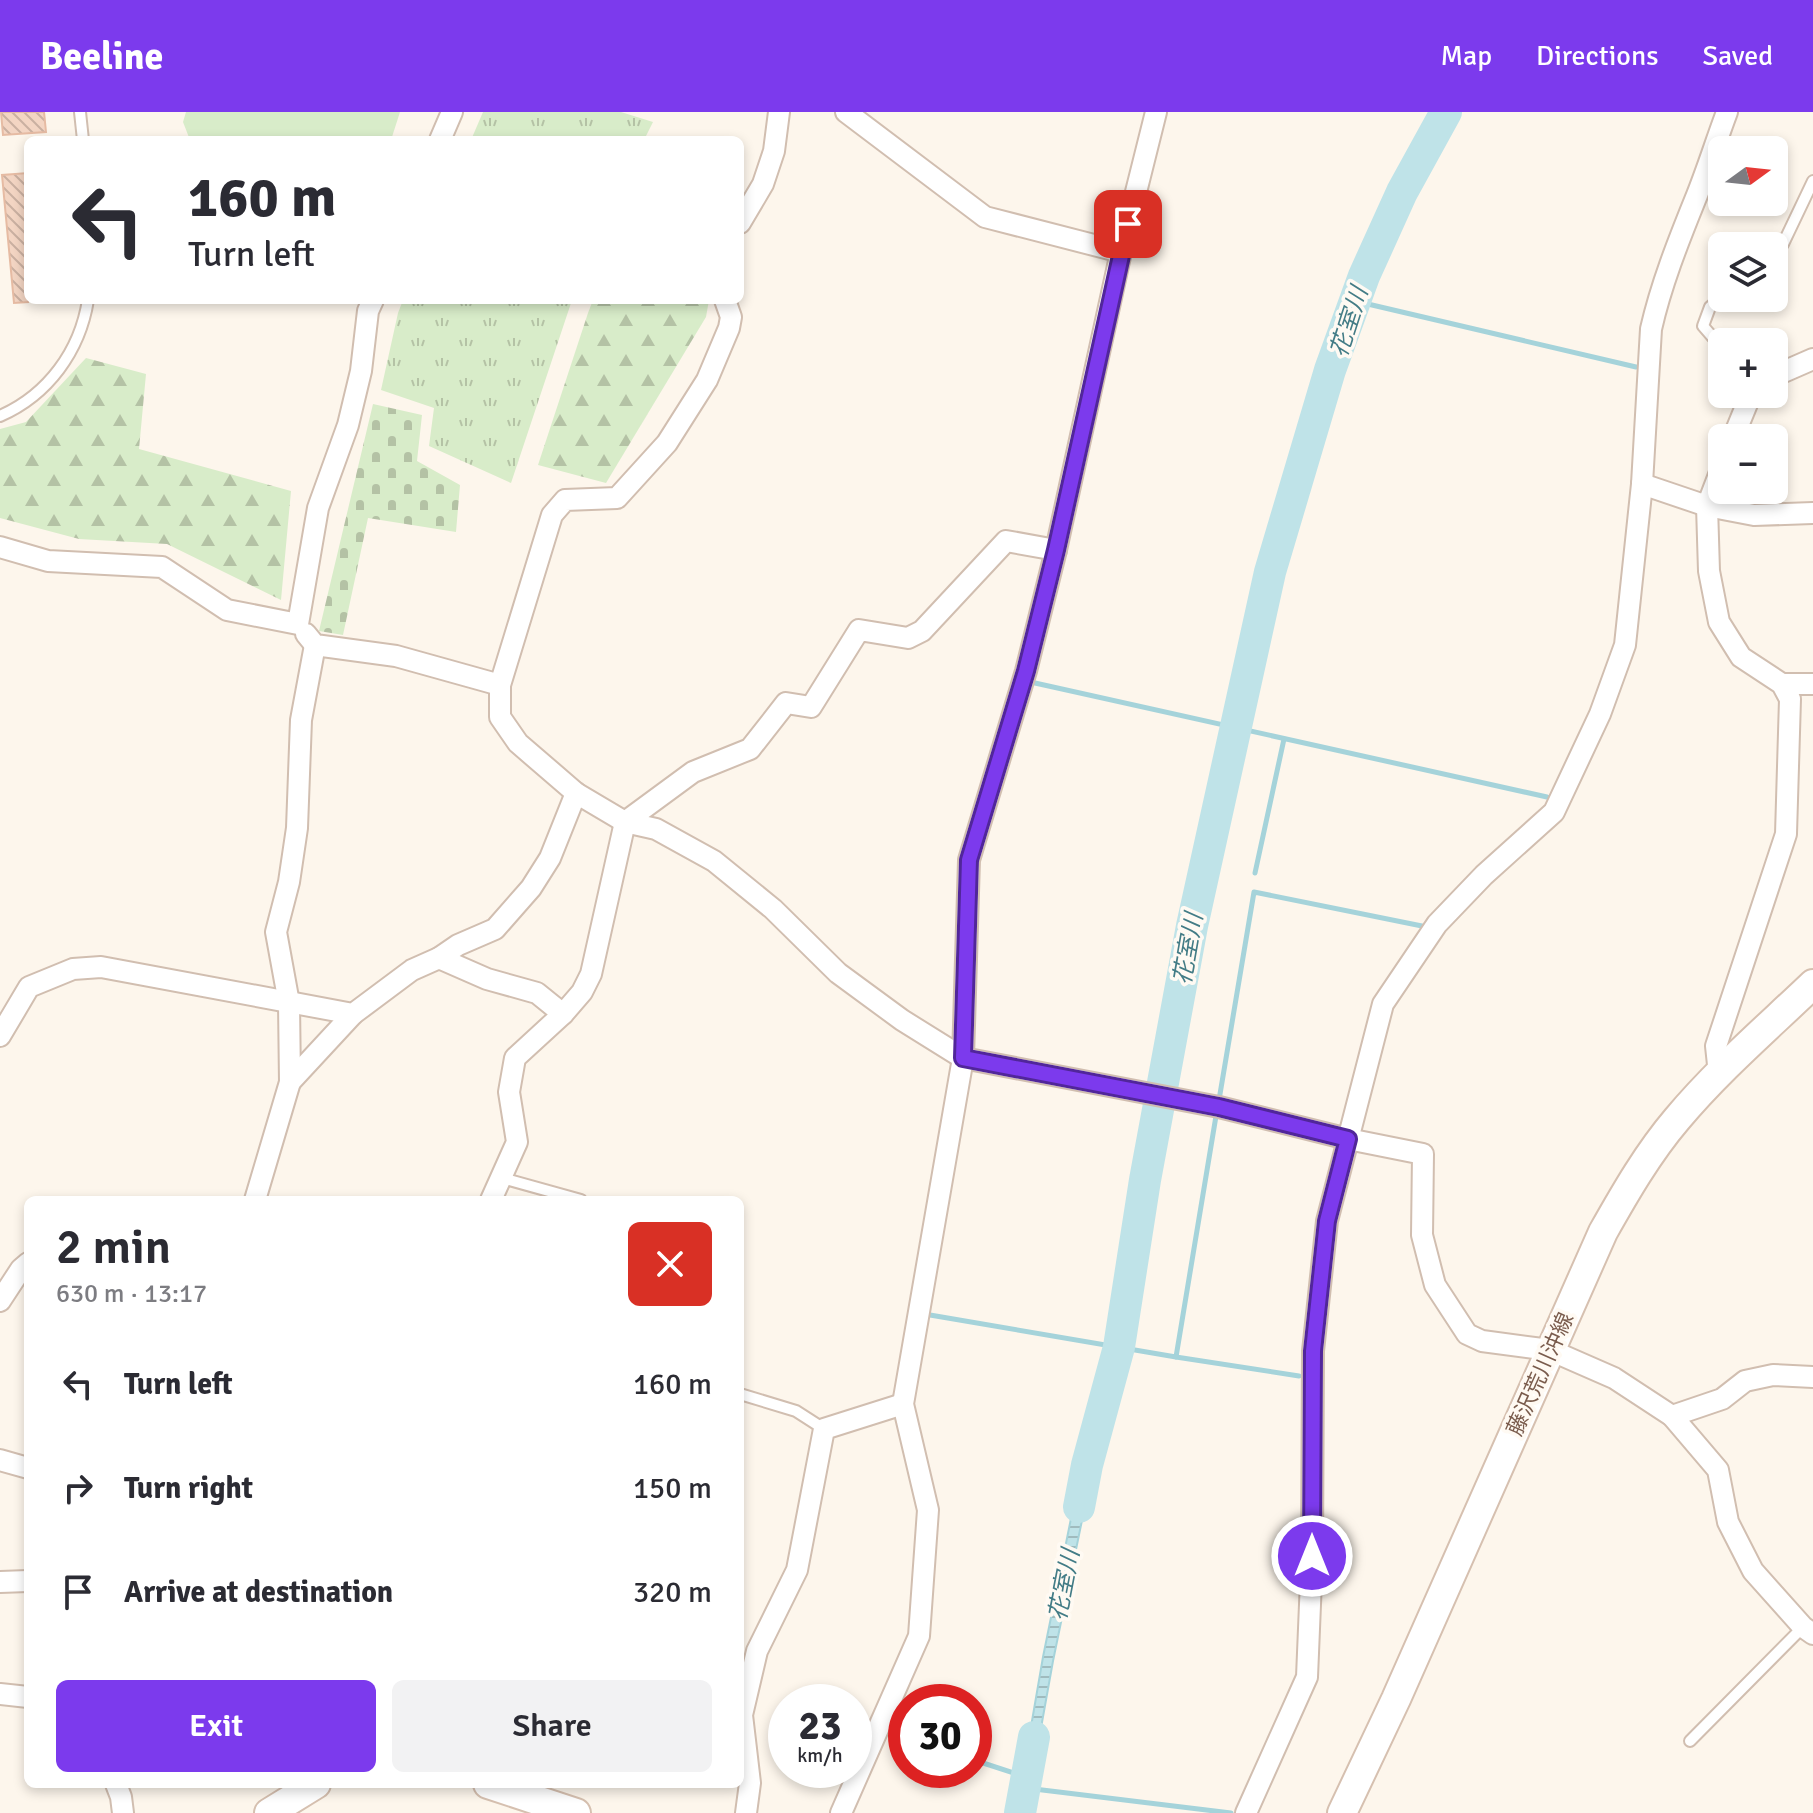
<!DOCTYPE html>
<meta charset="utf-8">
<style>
body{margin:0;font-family:Signika,"Noto Sans JP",sans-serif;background:#f2f2f3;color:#2b2b33;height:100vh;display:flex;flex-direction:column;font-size:30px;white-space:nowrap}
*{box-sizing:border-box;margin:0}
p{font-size:26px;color:#7c7c81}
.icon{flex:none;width:44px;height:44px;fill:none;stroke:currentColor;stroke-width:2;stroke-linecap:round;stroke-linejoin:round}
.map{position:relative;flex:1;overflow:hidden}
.panel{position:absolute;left:24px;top:1084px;width:720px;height:592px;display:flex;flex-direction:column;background:#fff;border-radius:12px;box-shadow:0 4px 12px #0003}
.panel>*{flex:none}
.banner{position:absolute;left:24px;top:24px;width:720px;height:168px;border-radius:12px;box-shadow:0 4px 12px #0003;background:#fff;color:#2b2b33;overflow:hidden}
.needle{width:52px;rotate:75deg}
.tools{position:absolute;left:1708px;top:24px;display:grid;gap:16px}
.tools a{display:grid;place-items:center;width:80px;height:80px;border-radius:12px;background:#fff;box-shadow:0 4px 12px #0003;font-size:40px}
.speed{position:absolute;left:768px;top:1572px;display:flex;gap:16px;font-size:40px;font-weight:700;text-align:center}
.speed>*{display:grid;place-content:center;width:104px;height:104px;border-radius:50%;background:#fff;box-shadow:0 4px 12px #0003;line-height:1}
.speed small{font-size:20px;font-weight:400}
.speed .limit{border:12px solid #d22;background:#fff;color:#111}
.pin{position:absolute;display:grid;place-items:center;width:68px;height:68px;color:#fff;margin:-34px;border-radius:16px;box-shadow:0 4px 12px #0006}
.me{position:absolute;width:88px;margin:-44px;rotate:0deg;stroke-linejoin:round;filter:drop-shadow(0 0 6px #0008)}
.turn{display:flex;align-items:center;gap:28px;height:168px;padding:0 32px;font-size:36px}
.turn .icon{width:104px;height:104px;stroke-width:2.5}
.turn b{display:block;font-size:56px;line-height:68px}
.round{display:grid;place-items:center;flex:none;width:84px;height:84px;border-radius:12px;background:#f2f2f3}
.overview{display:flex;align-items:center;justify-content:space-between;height:136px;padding:0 32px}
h1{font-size:48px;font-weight:600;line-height:60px}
.button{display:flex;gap:16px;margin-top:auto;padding:16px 32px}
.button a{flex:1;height:92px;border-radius:12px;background:#7c3aed;color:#fff;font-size:32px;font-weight:600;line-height:92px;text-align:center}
.button a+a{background:#f2f2f3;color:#2b2b33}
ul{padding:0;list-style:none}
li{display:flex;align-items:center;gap:24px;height:104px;padding:0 32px}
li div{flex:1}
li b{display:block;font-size:30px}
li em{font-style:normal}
header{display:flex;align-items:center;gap:48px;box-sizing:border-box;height:112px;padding:0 40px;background:#7c3aed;color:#fff}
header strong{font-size:38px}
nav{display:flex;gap:44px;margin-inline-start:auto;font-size:28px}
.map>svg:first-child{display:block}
.grass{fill:url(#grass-tufts)}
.forest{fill:url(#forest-firs)}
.cemetery{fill:url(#cemetery-stones)}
.green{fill:#d8ecc9}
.water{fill:url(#water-rules);stroke:#a5d3da;stroke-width:2}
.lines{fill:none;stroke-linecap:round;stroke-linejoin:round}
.stream{stroke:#a5d3da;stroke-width:5}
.river{stroke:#bfe3e8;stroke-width:32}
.building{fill:url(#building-back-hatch);stroke:#e6bba3;stroke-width:2}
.service-casing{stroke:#d1beb0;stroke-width:14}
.minor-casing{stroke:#d1beb0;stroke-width:24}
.secondary-casing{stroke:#d6c0b0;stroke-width:32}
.service{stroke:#fff;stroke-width:10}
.minor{stroke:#fff;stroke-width:20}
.secondary{stroke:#fff;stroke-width:28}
.route-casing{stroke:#51269a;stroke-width:20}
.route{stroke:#7c3aed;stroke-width:14}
.labels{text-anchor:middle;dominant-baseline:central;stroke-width:7;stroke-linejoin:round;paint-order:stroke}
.street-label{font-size:22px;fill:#7a5c4d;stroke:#fffaf3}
.water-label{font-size:24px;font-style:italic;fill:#437c86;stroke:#fffaf3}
</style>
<header>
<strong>Beeline</strong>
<nav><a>Map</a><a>Directions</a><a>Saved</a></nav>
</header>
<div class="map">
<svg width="1813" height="1701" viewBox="0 0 1813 1701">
<defs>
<pattern id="grass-tufts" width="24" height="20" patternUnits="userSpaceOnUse" patternTransform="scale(2)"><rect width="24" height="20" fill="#d8ecc9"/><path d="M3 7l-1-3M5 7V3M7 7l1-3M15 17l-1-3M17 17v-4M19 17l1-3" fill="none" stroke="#b4c2a5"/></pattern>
<pattern id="forest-firs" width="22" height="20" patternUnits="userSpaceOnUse" patternTransform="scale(2)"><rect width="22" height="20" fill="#d8ecc9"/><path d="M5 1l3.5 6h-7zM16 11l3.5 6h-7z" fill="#b4c2a5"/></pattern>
<pattern id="cemetery-stones" width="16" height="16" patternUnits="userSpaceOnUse" patternTransform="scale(2)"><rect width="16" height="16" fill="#d8ecc9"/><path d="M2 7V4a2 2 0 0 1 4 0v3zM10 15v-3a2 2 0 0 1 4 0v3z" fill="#b4c2a5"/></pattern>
<pattern id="water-rules" width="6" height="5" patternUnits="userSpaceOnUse" patternTransform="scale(2)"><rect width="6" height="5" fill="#bfe3e8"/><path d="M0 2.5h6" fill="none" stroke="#a0bbbe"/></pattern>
<pattern id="building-back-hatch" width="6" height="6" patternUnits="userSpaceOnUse" patternTransform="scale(2)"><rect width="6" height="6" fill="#f3d5c3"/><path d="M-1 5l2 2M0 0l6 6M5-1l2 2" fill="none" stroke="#cab0a1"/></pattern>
</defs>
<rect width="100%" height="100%" fill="#fdf6ec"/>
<g class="grass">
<path d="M483 0H621L653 10 644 28H471Z"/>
<path d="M403 188H572L511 371 429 334 434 296 381 278 398 201Z"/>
</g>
<g class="forest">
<path d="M593 188H709L706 205 606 371 538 353 588 201Z"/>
<path d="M86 246 146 262 139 337 291 379 281 488 167 432 79 427 0 406V317L26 310Z"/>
</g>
<path class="cemetery" d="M373 292 422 303 417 349 460 373 456 420 368 406 343 523 319 519Z"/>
<path class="green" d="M186 0H400L391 28H190L183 10Z"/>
<g class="water">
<path d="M1082 1352 1093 1355 1053 1549 1032 1666 1022 1667 1043 1545Z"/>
<path d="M1029 1673 1024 1701H1014L1019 1674Z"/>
</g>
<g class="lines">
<g class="stream">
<path d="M1355 189 1636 255"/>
<path d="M1035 571 1547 685"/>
<path d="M1255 761 1284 627"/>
<path d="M1219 988 1254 780 1422 814"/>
<path d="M930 1203 1176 1245 1217 998"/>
<path d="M1176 1245 1299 1264"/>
<path d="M890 1619 906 1625"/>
<path d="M974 1648 1026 1665"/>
<path d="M1026 1676 1231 1701"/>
</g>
<g class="river">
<path d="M1079 1395 1087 1353 1119 1235 1145 1068 1192 814 1270 460 1330 258 1364 164 1402 80 1446 0"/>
<path d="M1020 1701 1034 1625"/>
</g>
</g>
<g class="building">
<path d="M1 0H44L46 20 3 23Z"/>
<path d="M28 61V190L14 191 2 63Z"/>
</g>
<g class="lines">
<defs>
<g id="service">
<path d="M80 0 83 28"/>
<path d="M1774 139 1783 132 1813 69"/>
<path d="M1722 185 1710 195 1703 214 1722 236"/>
<path d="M0 304C48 283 80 239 88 188"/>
<path d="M502 1066 581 1088"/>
<path d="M740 1282 796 1299 824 1317"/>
<path d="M1690 1629 1803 1515"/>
</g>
<g id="minor">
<path d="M846 0 985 105 1121 140"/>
<path d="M440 28 452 0"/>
<path d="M740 111 763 72 774 39 779 0"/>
<path d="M725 188 731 205 729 216 707 268 667 331 617 386 565 388 552 403 500 573V605L518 631 576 681 625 710 656 717 714 749 773 797 838 861 902 908 963 946 1219 995 1348 1027 1423 1042 1422 1123 1435 1173 1467 1222 1482 1229 1550 1238 1614 1266 1672 1304 1718 1358 1728 1410 1753 1459 1803 1515 1813 1522"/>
<path d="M1774 264 1813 247"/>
<path d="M1733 326 1751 282"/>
<path d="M1642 372 1707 394 1754 403 1813 401"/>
<path d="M0 435 48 449 162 455 227 498 298 512 318 396 348 313 361 259 368 199 373 188"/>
<path d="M306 522 315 533 396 544 500 573"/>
<path d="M1782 572H1813"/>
<path d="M439 846 458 833 495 817 531 776 550 746 576 681"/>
<path d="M0 924 29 875 73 857 101 855 353 902 412 858 439 846 487 867 537 881 563 902"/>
<path d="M1719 962 1716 934 1786 722 1790 587 1782 572 1741 545 1719 510 1709 459 1707 394 1722 355"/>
<path d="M290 970 353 902"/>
<path d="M255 1088 290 970 289 891 276 820 289 770 297 716 301 608 315 533"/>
<path d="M491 1088 517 1030 509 980 515 946 563 902 582 880 591 862 625 710 693 660 750 637 786 591 811 595 859 518 908 526 922 519 1006 429 1056 438"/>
<path d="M0 1189 21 1157 28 1151"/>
<path d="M1672 1304 1722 1287 1745 1269 1773 1263 1813 1265"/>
<path d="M0 1348 28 1356"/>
<path d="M0 1470 28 1469"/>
<path d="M0 1582 28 1585"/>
<path d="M116 1672 121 1685 123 1701"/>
<path d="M746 1701 750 1671 742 1603 757 1539 797 1458 824 1317 903 1292"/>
<path d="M841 1701 919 1524 928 1398 903 1292 963 946 969 748 1026 559 1056 438 1121 140 1156 0"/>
<path d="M1246 1701 1307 1565 1312 1444 1313 1239 1327 1109 1383 892 1437 812 1484 763 1554 700 1600 602 1625 533 1642 372 1651 217C1661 173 1678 130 1695 88 1707 59 1716 29 1727 0"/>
</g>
<g id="secondary">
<path d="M488 1672 576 1701"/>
<path d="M269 1701 316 1672"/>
<path d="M1342 1701 1396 1587 1603 1120C1625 1081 1648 1041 1677 1007 1718 958 1767 916 1813 872"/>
</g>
</defs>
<use href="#service" class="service-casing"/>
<use href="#minor" class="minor-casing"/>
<use href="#secondary" class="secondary-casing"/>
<use href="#service" class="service"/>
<use href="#minor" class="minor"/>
<use href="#secondary" class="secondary"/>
</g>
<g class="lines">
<defs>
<path id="route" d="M1128 112 1056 438 1026 559 969 748 963 946 1219 995 1348 1027 1327 1109 1313 1239 1312 1444"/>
</defs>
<use href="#route" class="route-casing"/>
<use href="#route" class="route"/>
</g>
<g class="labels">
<g class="street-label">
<text transform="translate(1540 1262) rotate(-66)">藤沢荒川沖線</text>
</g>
<g class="water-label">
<text transform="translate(1349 210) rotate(-72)">花室川</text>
<text transform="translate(1188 837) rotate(-80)">花室川</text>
<text transform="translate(1064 1473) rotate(-79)">花室川</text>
</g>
</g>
</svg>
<div class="tools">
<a><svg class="needle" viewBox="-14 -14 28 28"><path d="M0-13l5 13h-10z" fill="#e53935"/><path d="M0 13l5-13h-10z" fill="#7c7c81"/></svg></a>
<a><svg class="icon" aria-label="layers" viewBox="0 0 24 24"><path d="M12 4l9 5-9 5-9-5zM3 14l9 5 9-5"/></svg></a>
<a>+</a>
<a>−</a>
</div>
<div class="speed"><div>23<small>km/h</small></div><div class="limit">30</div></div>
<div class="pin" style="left:1128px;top:112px;background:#d93025"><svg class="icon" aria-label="arrive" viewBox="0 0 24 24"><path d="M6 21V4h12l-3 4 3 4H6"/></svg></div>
<svg class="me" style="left:1312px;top:1444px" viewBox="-20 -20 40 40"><circle r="17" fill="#7c3aed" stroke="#fff" stroke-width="3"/><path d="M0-11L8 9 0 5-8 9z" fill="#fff"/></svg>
<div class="banner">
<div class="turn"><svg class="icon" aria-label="left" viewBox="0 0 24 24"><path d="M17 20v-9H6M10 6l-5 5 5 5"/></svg><div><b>160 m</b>Turn left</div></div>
</div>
<section class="panel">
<div class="overview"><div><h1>2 min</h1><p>630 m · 13:17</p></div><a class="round" style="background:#d93025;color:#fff"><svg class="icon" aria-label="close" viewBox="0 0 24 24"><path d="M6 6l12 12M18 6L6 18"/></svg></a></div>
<ul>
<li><svg class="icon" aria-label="left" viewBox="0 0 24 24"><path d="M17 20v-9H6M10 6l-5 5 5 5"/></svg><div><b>Turn left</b></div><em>160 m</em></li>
<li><svg class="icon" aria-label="right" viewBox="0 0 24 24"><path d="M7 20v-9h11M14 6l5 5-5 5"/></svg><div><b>Turn right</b></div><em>150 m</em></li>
<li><svg class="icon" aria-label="arrive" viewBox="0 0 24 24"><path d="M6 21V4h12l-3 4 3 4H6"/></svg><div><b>Arrive at destination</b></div><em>320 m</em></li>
</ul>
<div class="button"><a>Exit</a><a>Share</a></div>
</section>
</div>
